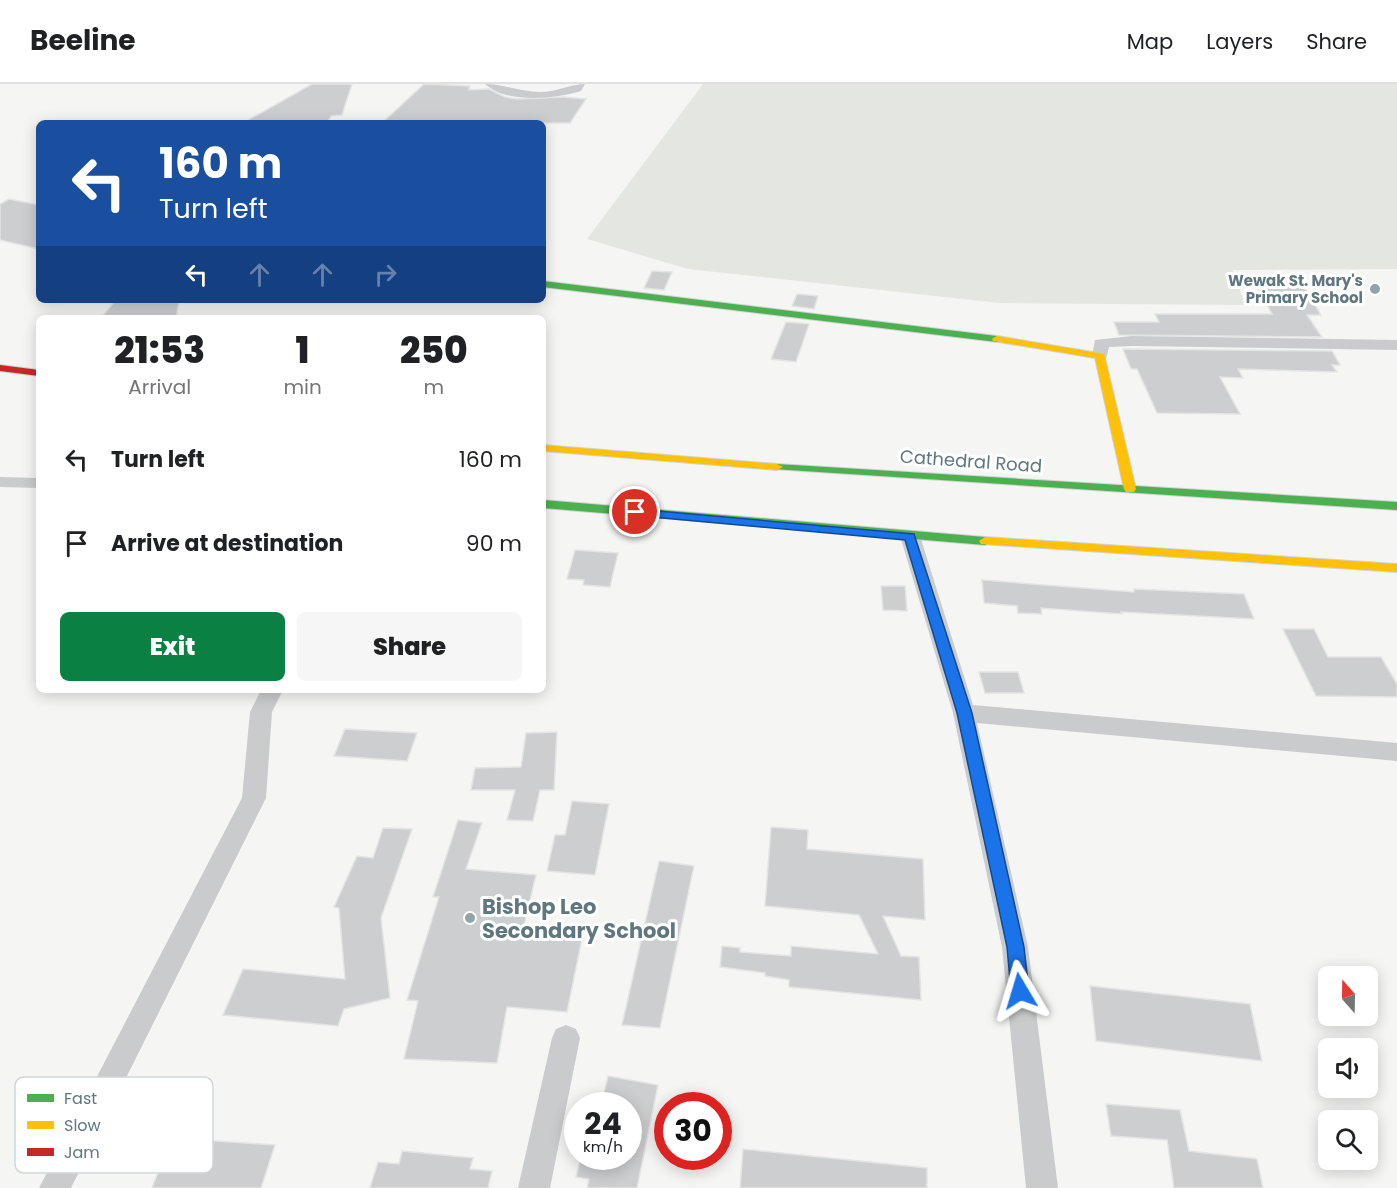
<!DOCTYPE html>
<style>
body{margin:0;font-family:Poppins,sans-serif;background:#f6f6f6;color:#202124;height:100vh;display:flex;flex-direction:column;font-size:22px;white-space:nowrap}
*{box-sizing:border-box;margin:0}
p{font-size:20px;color:#757577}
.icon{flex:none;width:33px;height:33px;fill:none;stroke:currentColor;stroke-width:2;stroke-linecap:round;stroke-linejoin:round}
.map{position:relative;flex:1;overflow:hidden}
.side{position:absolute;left:36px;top:231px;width:510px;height:378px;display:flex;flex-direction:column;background:#fff;border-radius:9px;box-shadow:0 3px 15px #0003}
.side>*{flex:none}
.hud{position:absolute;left:36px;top:36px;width:510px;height:183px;border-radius:9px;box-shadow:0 3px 15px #0003;background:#1a4fa0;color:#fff;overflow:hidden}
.needle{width:39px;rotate:340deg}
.buttons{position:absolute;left:1318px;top:882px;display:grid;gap:12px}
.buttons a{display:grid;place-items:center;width:60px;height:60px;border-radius:9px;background:#fff;box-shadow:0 3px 15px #0003;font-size:30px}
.speed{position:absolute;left:564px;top:1008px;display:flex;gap:12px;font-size:30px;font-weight:700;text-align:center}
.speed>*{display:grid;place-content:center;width:78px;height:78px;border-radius:50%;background:#fff;box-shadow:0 3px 15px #0003;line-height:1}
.speed small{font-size:15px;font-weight:400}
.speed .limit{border:9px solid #d22;background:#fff;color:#111}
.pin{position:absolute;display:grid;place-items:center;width:51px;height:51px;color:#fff;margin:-26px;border:3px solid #fff;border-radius:50%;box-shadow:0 2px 6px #0007}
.me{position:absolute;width:66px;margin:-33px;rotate:353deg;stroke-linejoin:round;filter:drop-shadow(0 0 4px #0008)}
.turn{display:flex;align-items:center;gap:21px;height:126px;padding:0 24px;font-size:27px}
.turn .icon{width:78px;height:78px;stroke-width:2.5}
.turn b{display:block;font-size:42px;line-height:51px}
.lanes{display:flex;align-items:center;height:57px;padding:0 24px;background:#0003;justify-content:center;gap:30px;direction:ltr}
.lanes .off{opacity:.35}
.eta{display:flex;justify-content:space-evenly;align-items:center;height:102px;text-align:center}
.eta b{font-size:36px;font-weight:800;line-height:42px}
.primary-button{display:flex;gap:12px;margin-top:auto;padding:12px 24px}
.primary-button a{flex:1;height:69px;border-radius:9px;background:#0b8043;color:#fff;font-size:24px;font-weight:800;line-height:69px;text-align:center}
.primary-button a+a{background:#f6f6f6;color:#202124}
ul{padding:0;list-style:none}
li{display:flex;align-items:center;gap:18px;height:84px;padding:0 24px}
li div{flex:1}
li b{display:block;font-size:22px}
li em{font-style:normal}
header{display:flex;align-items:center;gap:36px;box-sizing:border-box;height:84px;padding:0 30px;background:#fff;border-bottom:2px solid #e0e0e0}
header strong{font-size:28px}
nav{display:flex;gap:33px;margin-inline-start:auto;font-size:21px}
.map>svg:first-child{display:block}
.green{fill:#e4e7e1}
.building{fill:#cccecf;stroke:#e4e4e4;stroke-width:1.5}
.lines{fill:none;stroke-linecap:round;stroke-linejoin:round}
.fast-casing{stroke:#d1d2d2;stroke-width:2}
.slow-casing{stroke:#d1d2d2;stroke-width:2}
.jam-casing{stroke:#d1d2d2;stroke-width:2}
.street{fill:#cacbcc;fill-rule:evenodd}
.fast{fill:#4caf50;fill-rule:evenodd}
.slow{fill:#ffc107;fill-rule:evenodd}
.jam{fill:#c62828;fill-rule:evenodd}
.route{fill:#1a73e8;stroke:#114b97;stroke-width:1.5}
.poi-dot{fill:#94a3a8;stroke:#fff;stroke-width:2}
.labels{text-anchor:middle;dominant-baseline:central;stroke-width:6;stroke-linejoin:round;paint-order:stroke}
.far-poi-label{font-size:15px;font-weight:bold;fill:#60777f;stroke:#fff;text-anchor:end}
.street-label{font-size:18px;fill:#60777f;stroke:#fff}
.near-poi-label{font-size:21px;font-weight:bold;fill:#60777f;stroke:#fff;text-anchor:start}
.key{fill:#fff;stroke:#cfd6d9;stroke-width:1.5}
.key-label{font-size:16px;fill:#60777f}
</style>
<header>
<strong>Beeline</strong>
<nav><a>Map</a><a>Layers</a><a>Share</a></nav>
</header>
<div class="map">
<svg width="1397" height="1104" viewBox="0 0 1397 1104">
<rect width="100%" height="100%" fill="#f5f5f4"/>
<path class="green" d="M703 0H1397V185L1233 186 1245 221 999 219 688 185 587 155Z"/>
<g class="building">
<path d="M312 0H352L342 31 331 32 327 39H243Z"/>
<path d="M424 0 470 2 469 6 489 5 505 13 518 15 563 13 586 15 570 39H382Z"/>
<path d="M9 115 39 121V165L0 156V120Z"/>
<path d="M652 187 672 188 664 206 644 204Z"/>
<path d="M1253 195 1300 196 1321 231H1307L1322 253 1119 251 1114 238H1159L1155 230H1272Z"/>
<path d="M797 210 818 212 814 225 792 222Z"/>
<path d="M116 216H179L176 234H101Z"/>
<path d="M786 238 809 240 796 278 771 275Z"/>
<path d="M1123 265 1332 267 1340 281H1332L1337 288 1238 285 1243 294 1220 293 1240 330 1157 329 1137 285H1131Z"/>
<path d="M575 466 618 469 610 503 583 501 584 496 567 495Z"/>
<path d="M982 496 1134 508V505L1244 510 1254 535 1121 528 1122 530 1041 524 1042 530 1018 529 1017 522 984 519Z"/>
<path d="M881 502H905L907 527 883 526Z"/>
<path d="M1283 545H1314L1328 573H1381L1397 600V613L1316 612Z"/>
<path d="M979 588H1018L1024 609H985Z"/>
<path d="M345 645 417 649 407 677 334 672Z"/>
<path d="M557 648 554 706H540L533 737 507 736 515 706H471L475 684 521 683 526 649Z"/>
<path d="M572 717 609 720 595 791 547 787 555 751H565Z"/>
<path d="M458 736 482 739 466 785 536 791 522 850 582 855 567 928 507 923 497 979 404 975 418 917 407 916 439 813H433Z"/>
<path d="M771 743 808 746 807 765 923 775 925 836 883 832 901 872 919 873 921 916 789 903V896L765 892V889L720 883 722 862 740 864V868L791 872V862L878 870 859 831 765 822Z"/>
<path d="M383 744 412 745 381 834 390 914 344 925 338 942 223 931 243 885 345 895 339 824 334 823 357 772 373 774Z"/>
<path d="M659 777 694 782 660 944 622 941Z"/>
<path d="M1090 902 1250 920 1262 977 1096 957Z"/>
<path d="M608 992 658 1001 637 1104H587L589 1095 576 1093 581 1072H628V1022H601Z"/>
<path d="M1106 1020 1180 1026 1189 1067 1257 1075 1263 1104H1174L1167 1056 1111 1052Z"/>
<path d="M171 1054 275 1061 261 1104H152Z"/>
<path d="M743 1065 927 1084V1104H740Z"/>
<path d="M402 1067 473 1074 470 1085 492 1087 488 1104H370L378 1078 399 1080Z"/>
</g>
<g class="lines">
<defs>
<g id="fast">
<path d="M543 197 997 252 1002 255 997 258 543 203Z"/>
<path d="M777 380 1397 418V426L773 385V381Z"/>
<path d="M543 416 985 453 991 457 985 461 543 424Z"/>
</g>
<g id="slow">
<path d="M997 252 1104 270 1136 405 1134 408H1126L1124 405 1095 274 993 257 992 255Z"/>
<path d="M543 361 777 380 783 383 777 386 543 367Z"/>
<path d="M985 453 1397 480V488L981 460 979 457Z"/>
</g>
<path id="jam" d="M0 281 39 286V292L0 287Z"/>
</defs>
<use href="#fast" class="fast-casing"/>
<use href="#slow" class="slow-casing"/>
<use href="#jam" class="jam-casing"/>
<g class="street">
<path d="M485 0C504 0 521 8 540 8 557 8 571 0 585 0L581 7C554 15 507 20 485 0Z"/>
<path d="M1132 252 1397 256V266L1132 262 1109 263 1106 275 1100 277 1092 272 1095 256Z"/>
<path d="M0 393 39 394V404L0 403Z"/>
<path d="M910 446 917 448 920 452 973 621 1397 659V677L977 639 1028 863 1058 1104H1026L1002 863 953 629 900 452 903 448Z"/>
<path d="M261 606H283L272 628 266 714 71 1104H39L242 714 250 628Z"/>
<path d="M566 941 576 945 580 954 550 1104H518L552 954 556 945Z"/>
</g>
<use href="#fast" class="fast"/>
<use href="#slow" class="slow"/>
<use href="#jam" class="jam"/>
</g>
<path class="route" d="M635 425 914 450 972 629 1024 863 1029 907 1027 912 1020 915 1014 912 1011 907 1007 863 957 629 905 456 630 431 629 428Z"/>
<g class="poi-dot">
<circle cx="1375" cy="205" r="6"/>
<circle cx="470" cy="834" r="6"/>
</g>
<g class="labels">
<g class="far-poi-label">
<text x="1363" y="196">Wewak St. Mary's<tspan x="1363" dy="17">Primary School</tspan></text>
</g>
<g class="street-label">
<text transform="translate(971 377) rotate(4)">Cathedral Road</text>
</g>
<g class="near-poi-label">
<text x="482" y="822">Bishop Leo<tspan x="482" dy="24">Secondary School</tspan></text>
</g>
</g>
<rect x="15" y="993" width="198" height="96" rx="9" class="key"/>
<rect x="27" y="1010" width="27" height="8" fill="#4caf50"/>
<rect x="27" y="1037" width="27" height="8" fill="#ffc107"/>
<rect x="27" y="1064" width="27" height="8" fill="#c62828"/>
<g class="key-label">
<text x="64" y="1020">Fast</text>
<text x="64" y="1047">Slow</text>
<text x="64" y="1074">Jam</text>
</g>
</svg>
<div class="buttons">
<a><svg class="needle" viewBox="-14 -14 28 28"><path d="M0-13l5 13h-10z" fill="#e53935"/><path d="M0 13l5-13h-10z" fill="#757577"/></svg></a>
<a><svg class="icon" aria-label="sound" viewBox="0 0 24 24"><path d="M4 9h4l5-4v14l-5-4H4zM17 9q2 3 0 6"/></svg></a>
<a><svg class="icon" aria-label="search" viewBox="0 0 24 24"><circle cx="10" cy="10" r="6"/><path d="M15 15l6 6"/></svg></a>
</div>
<div class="speed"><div>24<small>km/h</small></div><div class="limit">30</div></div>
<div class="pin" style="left:635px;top:428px;background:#d93025"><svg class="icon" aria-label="arrive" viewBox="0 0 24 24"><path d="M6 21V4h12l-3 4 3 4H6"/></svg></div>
<svg class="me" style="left:1020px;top:907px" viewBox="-20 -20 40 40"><path d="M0-17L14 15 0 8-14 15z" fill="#1a73e8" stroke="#fff" stroke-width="4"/></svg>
<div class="hud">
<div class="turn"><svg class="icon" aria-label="left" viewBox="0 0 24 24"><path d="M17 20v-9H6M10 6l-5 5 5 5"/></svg><div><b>160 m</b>Turn left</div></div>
<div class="lanes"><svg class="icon" aria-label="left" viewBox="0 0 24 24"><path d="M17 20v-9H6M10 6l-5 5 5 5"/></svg><svg class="icon off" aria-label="ahead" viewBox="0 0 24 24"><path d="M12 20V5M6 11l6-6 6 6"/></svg><svg class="icon off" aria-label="ahead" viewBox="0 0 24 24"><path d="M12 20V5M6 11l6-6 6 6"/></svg><svg class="icon off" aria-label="right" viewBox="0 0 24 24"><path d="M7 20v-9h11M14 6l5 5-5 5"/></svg></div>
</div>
<section class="side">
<div class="eta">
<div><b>21:53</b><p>Arrival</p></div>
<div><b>1</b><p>min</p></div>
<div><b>250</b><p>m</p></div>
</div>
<ul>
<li><svg class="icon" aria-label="left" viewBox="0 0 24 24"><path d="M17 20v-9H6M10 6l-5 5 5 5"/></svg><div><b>Turn left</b></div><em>160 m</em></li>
<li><svg class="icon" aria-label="arrive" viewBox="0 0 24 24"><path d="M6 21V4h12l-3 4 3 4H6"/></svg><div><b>Arrive at destination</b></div><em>90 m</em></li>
</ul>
<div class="primary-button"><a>Exit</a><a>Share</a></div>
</section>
</div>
